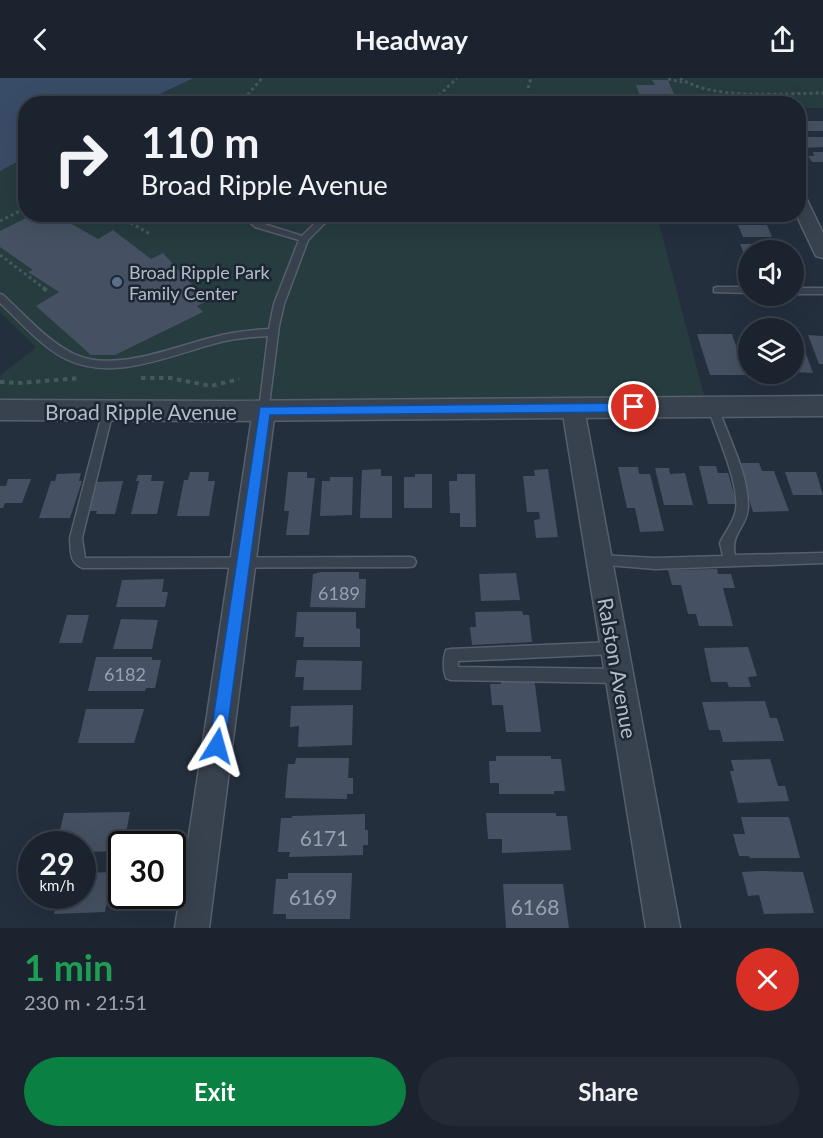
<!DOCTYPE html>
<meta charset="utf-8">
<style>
body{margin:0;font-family:Lato,sans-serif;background:#242b36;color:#f1f3f6;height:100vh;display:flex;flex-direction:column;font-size:22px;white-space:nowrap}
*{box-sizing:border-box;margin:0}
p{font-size:20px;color:#a0a4aa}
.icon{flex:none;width:33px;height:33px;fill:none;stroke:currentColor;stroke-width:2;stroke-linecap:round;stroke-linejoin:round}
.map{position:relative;height:850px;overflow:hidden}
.panel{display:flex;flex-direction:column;background:#1b232e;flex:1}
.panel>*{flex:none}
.guide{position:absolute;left:18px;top:18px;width:788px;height:126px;border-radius:24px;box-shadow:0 6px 24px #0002,0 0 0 2px #39404a;background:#1b232e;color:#f1f3f6;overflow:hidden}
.tools{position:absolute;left:738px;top:162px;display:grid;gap:12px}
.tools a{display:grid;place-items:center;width:66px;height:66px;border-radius:50%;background:#1b232e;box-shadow:0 6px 24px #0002,0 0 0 2px #39404a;font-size:30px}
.speed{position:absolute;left:18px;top:753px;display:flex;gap:12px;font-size:30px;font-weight:700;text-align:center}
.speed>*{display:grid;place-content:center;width:78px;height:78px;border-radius:50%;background:#1b232e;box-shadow:0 6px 24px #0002,0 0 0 2px #39404a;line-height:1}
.speed small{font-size:15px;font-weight:400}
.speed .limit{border:3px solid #111;border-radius:9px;background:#fff;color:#111}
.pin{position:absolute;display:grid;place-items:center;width:51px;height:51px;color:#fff;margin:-26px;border:3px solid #fff;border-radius:50%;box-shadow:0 2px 6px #0007}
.me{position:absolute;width:66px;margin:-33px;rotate:8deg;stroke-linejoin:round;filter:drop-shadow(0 0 4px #0008)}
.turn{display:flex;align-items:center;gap:21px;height:126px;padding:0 24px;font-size:27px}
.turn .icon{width:78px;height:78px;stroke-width:2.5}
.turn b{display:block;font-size:42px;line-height:51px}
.round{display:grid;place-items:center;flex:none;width:63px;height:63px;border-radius:32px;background:#242b36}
.headline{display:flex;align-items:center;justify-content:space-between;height:102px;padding:0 24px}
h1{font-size:36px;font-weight:700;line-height:45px;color:#1e9e55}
.primary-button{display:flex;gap:12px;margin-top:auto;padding:12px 24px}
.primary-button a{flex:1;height:69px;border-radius:36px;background:#0b8043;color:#fff;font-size:24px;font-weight:700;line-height:69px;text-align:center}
.primary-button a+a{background:#242b36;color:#f1f3f6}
header{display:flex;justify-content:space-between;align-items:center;height:78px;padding:0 24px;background:#1b232e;font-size:27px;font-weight:700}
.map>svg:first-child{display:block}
.green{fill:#263c3f}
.water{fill:#394c67}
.building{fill:#455162}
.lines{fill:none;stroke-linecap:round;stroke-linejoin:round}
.service-casing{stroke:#565f6c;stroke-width:3}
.minor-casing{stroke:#565f6c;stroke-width:3}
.tertiary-casing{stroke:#565f6c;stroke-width:3}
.path-far1{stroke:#44595c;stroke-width:3;stroke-dasharray:3 3;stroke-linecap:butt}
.path{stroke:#44595c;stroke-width:4;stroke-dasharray:4.5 4.5;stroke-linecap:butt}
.service{fill:#38414e;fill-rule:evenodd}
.minor{fill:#38414e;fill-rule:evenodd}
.tertiary{fill:#38414e;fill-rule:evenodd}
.route{fill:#1a73e8;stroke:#114b97;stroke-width:1.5}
.service-dot{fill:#5c6f8a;stroke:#1d2633;stroke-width:2}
.labels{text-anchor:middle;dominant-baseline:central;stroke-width:5;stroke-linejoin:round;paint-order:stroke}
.far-poi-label{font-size:18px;fill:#b4bcc9;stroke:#1d2633;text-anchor:start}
.number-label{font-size:18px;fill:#98a1af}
.street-label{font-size:21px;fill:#b4bcc9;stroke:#1d2633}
.near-number-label{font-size:21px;fill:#98a1af}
</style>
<header><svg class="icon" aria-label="back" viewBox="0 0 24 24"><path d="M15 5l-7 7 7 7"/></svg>Headway<svg class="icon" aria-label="share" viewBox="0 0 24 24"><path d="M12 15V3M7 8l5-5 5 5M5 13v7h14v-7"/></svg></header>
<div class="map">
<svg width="823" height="850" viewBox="0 0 823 850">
<rect width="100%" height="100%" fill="#242f3e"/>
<g class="green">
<path d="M194 0H823V30H798V26H141Z"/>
<path d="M25 80 26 136 657 137 707 329 0 330V298L36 269 0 234V93Z"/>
</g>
<path class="water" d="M0 0H194L141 25 26 26 25 80 0 93Z"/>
<g class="building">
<path d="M652 2H668L678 26H643L636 7H655Z"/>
<rect x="798" y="43" width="25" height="10"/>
<path d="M803 59H823V69L804 70 800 63H805Z"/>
<path d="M813 74H823V84H812L808 78H814Z"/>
<path d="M34 136 52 139 56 137 98 161 113 152 151 181 163 175 207 223 197 228 203 234 115 277H91L36 228 59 214 28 194 33 192 0 169V153Z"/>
<path d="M738 147H767L772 159H743Z"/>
<path d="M740 166H778L784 168 786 172H748V181H746Z"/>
<path d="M743 254H748V293L739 263H746Z"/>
<path d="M697 256H732L746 297H710Z"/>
<path d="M808 257 823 258V286H819Z"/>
<path d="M794 260H800L813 295 794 294Z"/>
<path d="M738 385H759L762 393H774L789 433 753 434Z"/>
<path d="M699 388H716L718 395H728L737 426H708Z"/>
<path d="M618 389H638L639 396H650L664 453 640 454 635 430H627Z"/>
<path d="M655 390H669L670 396 685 395 693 427H664Z"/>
<path d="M381 391V398H392V440H360L362 392Z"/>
<path d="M548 391 558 459 536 460 534 442 540 441 539 434H527L523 398H535L534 392Z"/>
<path d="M190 394H209L208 403H215L209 438H177L184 402H188Z"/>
<path d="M288 394H307V400H315L309 457H286L289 433H284Z"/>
<path d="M785 394H816L823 417H793Z"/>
<path d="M81 395 79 403H82L70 440H39L51 403H55L57 396Z"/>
<path d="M415 396H432V430H404V399H415Z"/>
<path d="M457 396H475L476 449H460V435H450L449 403H457Z"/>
<path d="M138 397H152L151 403H164L157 436H131L139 403H136Z"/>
<path d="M330 399H353L352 437 320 438 322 403H330Z"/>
<path d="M8 401H31L22 425H5L3 430H0V408H6Z"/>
<path d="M123 403 115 436H96L97 433H86L94 404Z"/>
<path d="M717 491 718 496H731L735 510H723L733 548H699L696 536H688L681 507H672L668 492Z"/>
<path d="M321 494H359V501H366L365 530 310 529 313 496Z"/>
<path d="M516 495 520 522 481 523 479 496Z"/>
<path d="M164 501 162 514H168L165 529H116L122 502Z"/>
<path d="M522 533 523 537H529L532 564 472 567 470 549H476L475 534Z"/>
<path d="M297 534H356V550L360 551V569H303L304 559H295Z"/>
<path d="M67 537H89L82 565H59Z"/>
<path d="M121 541 158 542 152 571H113Z"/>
<path d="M748 569 757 598 748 599 751 609H729L727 604H711L704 570Z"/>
<path d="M96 579H152V582H161L155 610H146L145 613H88Z"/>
<path d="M297 582 362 583 361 612H303L304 599H295Z"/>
<path d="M501 599H534L541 654H506L503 627H492L490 606H501Z"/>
<path d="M765 623 770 640H777L784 663 723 664 720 652H709L702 624Z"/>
<path d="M353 627 352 667 298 669 299 648 290 649 291 628Z"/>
<path d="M86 631H144L134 665H78Z"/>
<path d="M496 678H551V681H561L565 713H554V716H499V705H490L489 683H496Z"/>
<path d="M296 680H349L348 700H353V716H347V721L285 720 288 686H295Z"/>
<path d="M770 681 778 708H785L789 723 738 725 730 693H734L731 682Z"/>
<path d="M130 734 126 755H122L119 773 82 774V766H57L64 735Z"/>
<path d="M486 735H556V738H567L571 772 502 775V761H488Z"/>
<path d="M365 736V752H368V767H363V777L289 779 290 774H278L281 740H292V738Z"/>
<path d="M741 739H789L800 780H750L749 778H739L733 756H745Z"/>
<path d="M760 793 803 794 814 835 764 836 759 817 748 818 742 794Z"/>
<path d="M116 794 112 815H109L105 834 54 836 58 818H82V795Z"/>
<path d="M288 795H352L350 841H286V836H273L276 801H288Z"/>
<path d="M503 806H563L569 850H506Z"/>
</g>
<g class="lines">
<defs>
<g id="service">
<path d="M241 136H251L261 145 302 158 324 136H334L308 162 284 226 279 248 268 335H260L259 332 268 258C249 259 231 261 213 266 168 278 113 304 66 281 40 268 21 244 0 225V216L3 217C25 237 47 263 74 276 115 295 173 269 214 259 232 254 250 252 269 251L274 226 299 162 255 149Z"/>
<path d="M717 209H748V215L714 214V210Z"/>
<rect x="794" y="210" width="29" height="6"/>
<path d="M713 325 718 329C728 358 749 398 748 429 747 450 730 455 735 477L823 475V485L655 491 595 486 593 482 595 478 599 477 655 480 723 478 720 465C725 454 734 444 736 432 740 406 716 355 708 329Z"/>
<path d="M108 329 113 333 82 460 85 480 410 479 414 480 416 484 414 488 410 489 83 490C69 485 71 473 70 460L103 333Z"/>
<path d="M614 564 619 566 621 570 619 574 614 576 458 583V589L619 591 624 593 626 598 624 603 619 605 451 602 446 600C443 592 443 580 446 572L451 571Z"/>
</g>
<g id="minor">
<path d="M798 117 804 118 807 122 823 155V180L816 178 814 174 796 136H798Z"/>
<path d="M573 322 581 324 584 330 680 850H646L562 330 565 324Z"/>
<path d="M264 324 272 326 275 332 209 850H175L253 332 256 326Z"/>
</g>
<path id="tertiary" d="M823 318V338L220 343 0 342V322L220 323Z"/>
</defs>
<use href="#service" class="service-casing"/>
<use href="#minor" class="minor-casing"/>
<use href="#tertiary" class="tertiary-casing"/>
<g class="path-far1">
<path d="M680 0C713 23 783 15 823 15"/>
<path d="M668 1 682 4"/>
<path d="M528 10 531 0"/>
<path d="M240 26 262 0"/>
<path d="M430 26 457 0"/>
<path d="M115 136 150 156"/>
<path d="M493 136 494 147"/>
<path d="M0 143 26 130"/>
<path d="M0 177 45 211"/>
</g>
<g class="path">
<path d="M43 210 49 214"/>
<path d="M141 300H170L211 308 239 301"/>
<path d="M0 304 21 305 80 300"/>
</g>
<use href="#service" class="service"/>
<use href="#minor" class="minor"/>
<use href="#tertiary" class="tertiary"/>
</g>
<path class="route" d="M634 325 641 329 634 334 270 337 225 668 223 674 217 676 211 674 209 668 260 329Z"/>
<circle class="service-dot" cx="117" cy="204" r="6"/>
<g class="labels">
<g class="far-poi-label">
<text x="129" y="194">Broad Ripple Park<tspan x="129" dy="21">Family Center</tspan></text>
</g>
<g class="number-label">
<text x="339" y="515">6189</text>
<text x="125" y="596">6182</text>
</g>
<g class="street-label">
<text x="141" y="333">Broad Ripple Avenue</text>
<text transform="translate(618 590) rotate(80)">Ralston Avenue</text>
</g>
<g class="near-number-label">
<text x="324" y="759">6171</text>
<text x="313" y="818">6169</text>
<text x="535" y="828">6168</text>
</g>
</g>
</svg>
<div class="tools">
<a><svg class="icon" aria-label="sound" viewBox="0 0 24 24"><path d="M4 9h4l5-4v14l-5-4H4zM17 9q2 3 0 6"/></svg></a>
<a><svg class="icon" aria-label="layers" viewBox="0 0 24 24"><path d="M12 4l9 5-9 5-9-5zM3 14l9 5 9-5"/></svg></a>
</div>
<div class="speed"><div>29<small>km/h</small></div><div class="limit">30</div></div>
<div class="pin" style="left:634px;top:329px;background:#d93025"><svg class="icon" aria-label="arrive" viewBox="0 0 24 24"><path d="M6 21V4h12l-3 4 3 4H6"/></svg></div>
<svg class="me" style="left:217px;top:668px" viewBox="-20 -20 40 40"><path d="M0-17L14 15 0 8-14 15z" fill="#1a73e8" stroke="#fff" stroke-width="4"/></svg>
<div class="guide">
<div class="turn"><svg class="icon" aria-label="right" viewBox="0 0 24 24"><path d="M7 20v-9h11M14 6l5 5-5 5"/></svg><div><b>110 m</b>Broad Ripple Avenue</div></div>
</div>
</div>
<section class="panel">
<div class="headline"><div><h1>1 min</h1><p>230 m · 21:51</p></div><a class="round" style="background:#d93025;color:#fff"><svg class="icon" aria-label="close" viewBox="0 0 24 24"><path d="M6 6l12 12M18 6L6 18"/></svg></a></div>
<div class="primary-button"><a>Exit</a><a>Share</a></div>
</section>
